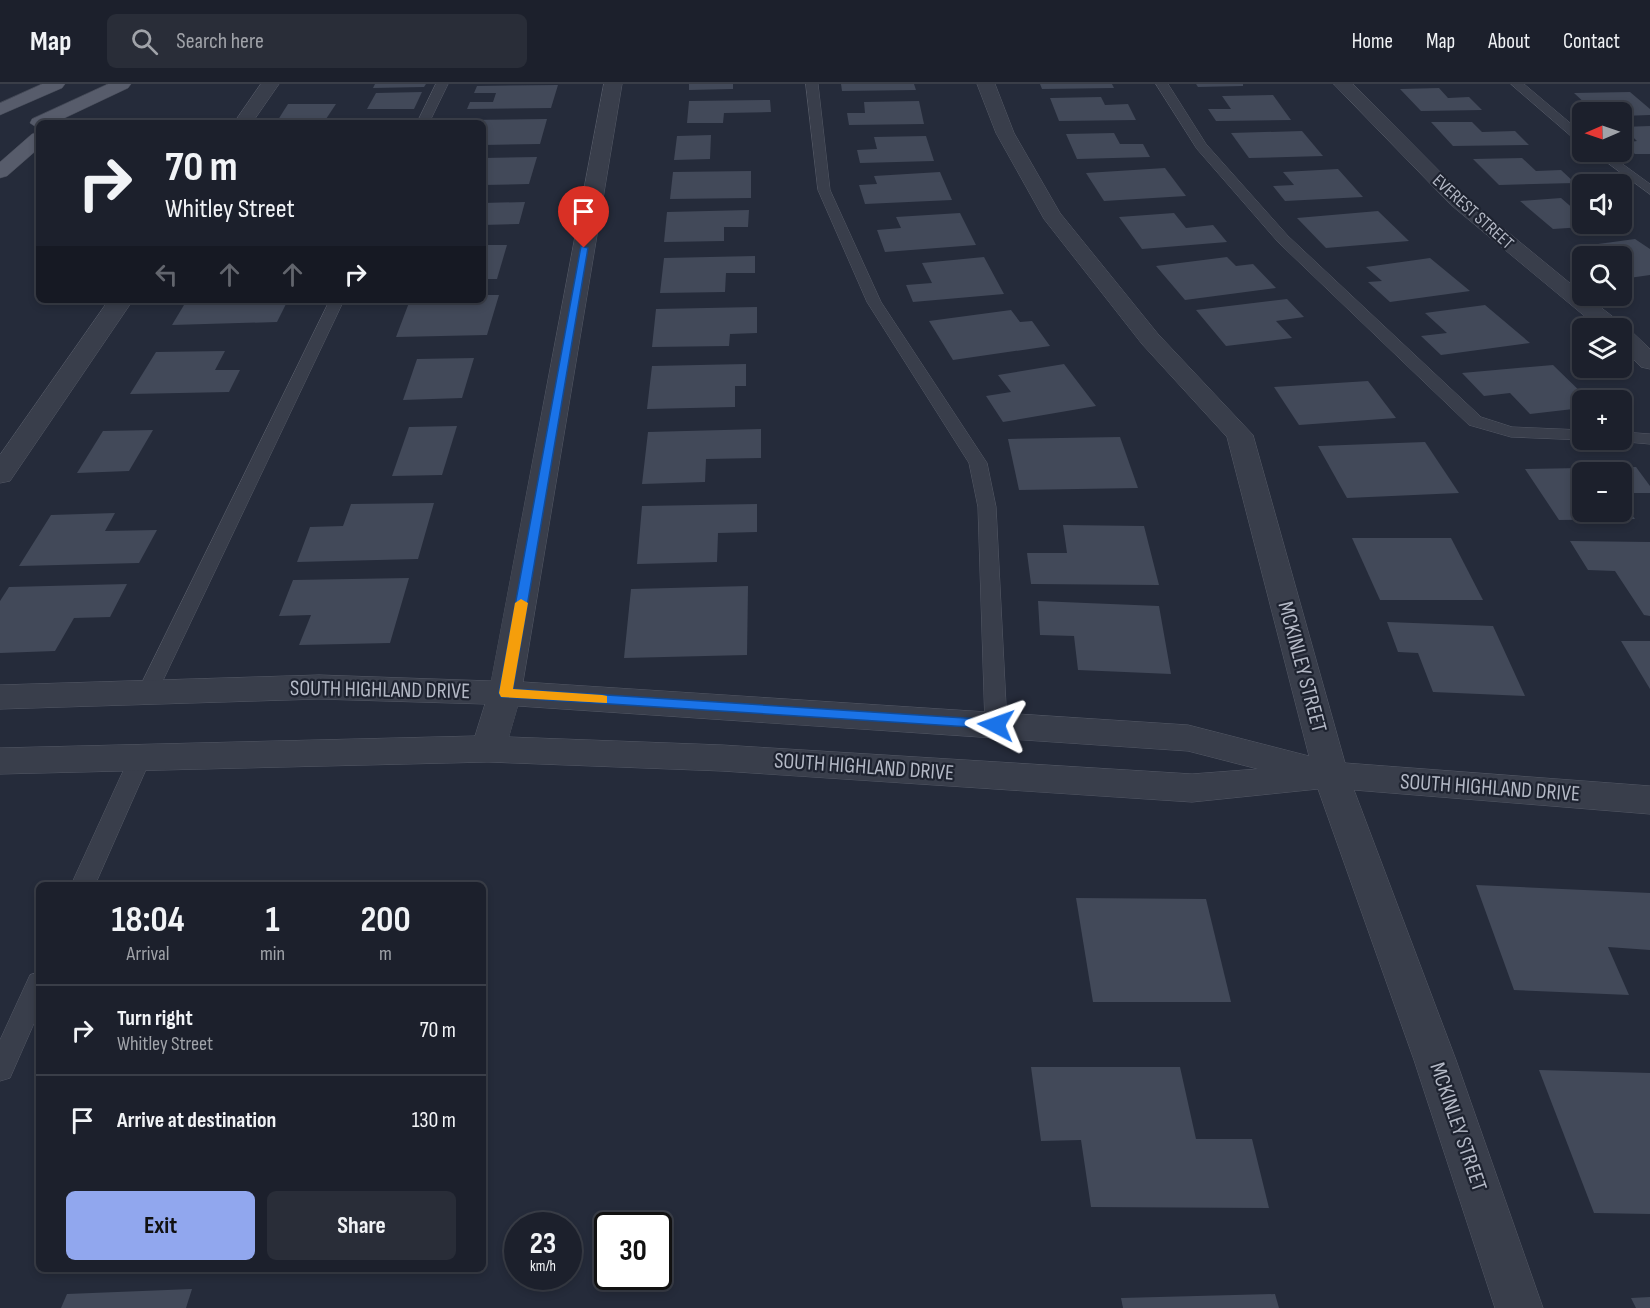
<!DOCTYPE html>
<meta charset="utf-8">
<style>
body{margin:0;font-family:"Sofia Sans Condensed",sans-serif;background:#292d38;color:#f1f3f6;height:100vh;display:flex;flex-direction:column;font-size:22px;white-space:nowrap}
*{box-sizing:border-box;margin:0}
p{font-size:20px;color:#a0a3a9}
.icon{flex:none;width:33px;height:33px;fill:none;stroke:currentColor;stroke-width:2;stroke-linecap:round;stroke-linejoin:round}
.map{position:relative;flex:1;overflow:hidden}
.panel{position:absolute;left:36px;top:798px;width:450px;height:390px;display:flex;flex-direction:column;background:#1c202c;border-radius:9px;box-shadow:0 3px 9px #0003,0 0 0 2px #3a3e48}
.panel>*{flex:none}
.banner{position:absolute;left:36px;top:36px;width:450px;height:183px;border-radius:9px;box-shadow:0 3px 9px #0003,0 0 0 2px #3a3e48;background:#1c202c;color:#f1f3f6;overflow:hidden}
.needle{width:39px;rotate:268deg}
.buttons{position:absolute;left:1572px;top:18px;display:grid;gap:12px}
.buttons a{display:grid;place-items:center;width:60px;height:60px;border-radius:9px;background:#1c202c;box-shadow:0 3px 9px #0003,0 0 0 2px #3a3e48;font-size:30px}
.speed{position:absolute;left:504px;top:1128px;display:flex;gap:12px;font-size:30px;font-weight:700;text-align:center}
.speed>*{display:grid;place-content:center;width:78px;height:78px;border-radius:50%;background:#1c202c;box-shadow:0 3px 9px #0003,0 0 0 2px #3a3e48;line-height:1}
.speed small{font-size:15px;font-weight:400}
.speed .limit{border:3px solid #111;border-radius:9px;background:#fff;color:#111}
.pin{position:absolute;display:grid;place-items:center;width:51px;height:51px;color:#fff;margin:-62px -26px;border-radius:50% 50% 50% 0;rotate:-45deg;box-shadow:0 0 6px #0007}
.pin .icon{rotate:45deg}
.me{position:absolute;width:66px;margin:-33px;rotate:274deg;stroke-linejoin:round;filter:drop-shadow(0 0 4px #0008)}
.turn{display:flex;align-items:center;gap:21px;height:126px;padding:0 30px;font-size:27px}
.turn .icon{width:78px;height:78px;stroke-width:2.5}
.turn b{display:block;font-size:42px;line-height:51px}
.lanes{display:flex;align-items:center;height:57px;padding:0 30px;background:#0003;justify-content:center;gap:30px;direction:ltr}
.lanes .off{opacity:.35}
.eta{display:flex;justify-content:space-evenly;align-items:center;height:102px;text-align:center}
.eta b{font-size:36px;font-weight:700;line-height:42px}
.cta{display:flex;gap:12px;margin-top:auto;padding:12px 30px}
.cta a{flex:1;height:69px;border-radius:9px;background:#91a7ee;color:#111;font-size:24px;font-weight:700;line-height:69px;text-align:center}
.cta a+a{background:#292d38;color:#f1f3f6}
ul{padding:0;list-style:none}
li{display:flex;align-items:center;gap:18px;height:90px;padding:0 30px;border-top:2px solid #3a3e48}
li div{flex:1}
li b{display:block;font-size:22px}
li em{font-style:normal}
header{display:flex;align-items:center;gap:36px;box-sizing:border-box;height:84px;padding:0 30px;background:#1c202c;border-bottom:2px solid #3a3e48}
header strong{font-size:28px}
nav{display:flex;gap:33px;margin-inline-start:auto;font-size:21px}
.search{width:420px;height:54px;background:#292d38;display:flex;align-items:center;gap:15px;box-sizing:border-box;padding:0 21px;border-radius:9px;color:#a0a3a9;font-size:22px}
.map>svg:first-child{display:block}
.building{fill:#424959}
.lines{fill:none;stroke-linecap:round;stroke-linejoin:round}
.service-casing{stroke:#545966;stroke-width:1}
.minor-casing{stroke:#545966;stroke-width:1}
.primary-casing{stroke:#424754;stroke-width:1}
.service{fill:#393e4b;fill-rule:evenodd}
.minor{fill:#393e4b;fill-rule:evenodd}
.primary{fill:#575c6b;fill-rule:evenodd}
.route{fill:#1a73e8;stroke:#114b97;stroke-width:1.5}
.slow{fill:#f59e0b}
.labels{text-anchor:middle;dominant-baseline:central;stroke-width:4.5;stroke-linejoin:round;paint-order:stroke}
.far-street-label{font-size:18px;fill:#b4b9c6;stroke:#1e2330}
.street-label{font-size:22px;fill:#b4b9c6;stroke:#1e2330}
</style>
<header>
<strong>Map</strong>
<div class="search"><svg class="icon" aria-label="search" viewBox="0 0 24 24"><circle cx="10" cy="10" r="6"/><path d="M15 15l6 6"/></svg>Search here</div>
<nav><a>Home</a><a>Map</a><a>About</a><a>Contact</a></nav>
</header>
<div class="map">
<svg width="1650" height="1224" viewBox="0 0 1650 1224">
<rect width="100%" height="100%" fill="#252b3a"/>
<g class="building">
<path d="M375 0H426L424 3 373 4Z"/>
<path d="M689 0H733V5L689 6Z"/>
<path d="M841 0H914L916 6 842 7Z"/>
<path d="M1040 0H1112L1114 4 1042 5Z"/>
<path d="M1196 0H1243V2L1198 3Z"/>
<path d="M558 1 551 24 467 25 470 18H493L496 9H474L477 2Z"/>
<path d="M1439 4 1448 14 1469 13 1482 26 1421 27 1400 5Z"/>
<path d="M422 8 414 25H367L376 9Z"/>
<path d="M1630 8 1650 25V31L1622 32V28L1582 30 1573 22H1588L1574 9Z"/>
<path d="M1273 11 1291 36 1216 37 1208 25H1231L1222 12Z"/>
<path d="M1101 13 1105 21 1128 20 1136 36 1059 37 1050 14Z"/>
<path d="M770 16 771 28 724 29 723 39H687L689 17Z"/>
<path d="M919 17 924 40 849 41 847 29H865L864 18Z"/>
<path d="M288 20H336L324 38 276 39Z"/>
<path d="M547 35 540 60 483 61V39H461L462 36Z"/>
<path d="M1431 38H1472L1482 48 1515 47 1529 61 1453 62Z"/>
<path d="M1650 42V70H1635L1622 59 1637 57 1622 43Z"/>
<path d="M1302 47 1323 72 1249 74 1231 49Z"/>
<path d="M1114 49 1120 60H1143L1150 73 1077 75 1066 50Z"/>
<path d="M711 51 710 75 674 76 677 52Z"/>
<path d="M926 52 934 77 860 79 857 66 877 65 874 53Z"/>
<path d="M537 73 529 100 483 101V74Z"/>
<path d="M1522 74 1536 87 1561 86 1575 99 1499 101 1473 75Z"/>
<path d="M1165 84 1186 112 1104 117 1086 89Z"/>
<path d="M1338 85 1363 113 1285 117 1273 102 1294 101 1283 88Z"/>
<path d="M751 87V114L670 115 673 88Z"/>
<path d="M940 88 952 116 865 120 859 101 877 100 874 92Z"/>
<path d="M1561 114 1576 127H1582V140L1614 141 1553 145 1520 117Z"/>
<path d="M525 118 519 140 483 141V119Z"/>
<path d="M749 126 748 143H724V157L664 158 667 128Z"/>
<path d="M1378 127 1409 157 1326 164 1297 134Z"/>
<path d="M960 129 976 161 885 168 877 146 901 144 896 133Z"/>
<path d="M1174 129 1186 144 1213 141 1227 158 1142 165 1119 133Z"/>
<path d="M1635 155 1650 165V191L1622 195V172H1589L1576 163Z"/>
<path d="M483 161H507L497 195H483Z"/>
<path d="M755 172V189H726L725 208 660 209 664 174Z"/>
<path d="M984 173 1004 210 913 218 906 201 932 199 922 179Z"/>
<path d="M1227 173 1236 182 1253 180 1276 204 1185 216 1156 182Z"/>
<path d="M1430 174 1470 207 1390 218 1368 198 1382 197 1366 183Z"/>
<path d="M483 211H499L487 251 396 253 410 216H483Z"/>
<path d="M1287 215 1304 233 1276 237 1292 254 1226 262 1196 226Z"/>
<path d="M187 216H288L277 238 172 241Z"/>
<path d="M1485 221 1530 259 1441 271 1421 252 1447 249 1425 229Z"/>
<path d="M757 223V249L730 250 729 262 652 263 656 225Z"/>
<path d="M1011 226 1020 238 1032 237 1050 262 953 276 929 237Z"/>
<path d="M225 267 215 286H240L229 308 130 310 156 268Z"/>
<path d="M474 274 462 314 403 316 417 275Z"/>
<path d="M746 280V302H735V323L647 325 652 282Z"/>
<path d="M1064 280 1096 322 1003 338 986 312 1011 308 998 291Z"/>
<path d="M1553 281 1589 316H1582V324L1530 330 1510 309 1484 312 1462 289Z"/>
<path d="M1368 297 1396 334 1299 341 1274 303Z"/>
<path d="M457 342 442 391 392 392 409 343Z"/>
<path d="M761 345V374L706 375 705 398 642 400 648 348Z"/>
<path d="M153 346 129 387 77 389 103 347Z"/>
<path d="M1120 353 1138 404 1019 406 1008 355Z"/>
<path d="M1425 358 1459 409 1347 414 1318 362Z"/>
<path d="M1636 383 1650 402V409H1622V388H1582V428H1622V417L1635 435 1559 436 1525 385Z"/>
<path d="M434 419 418 475 297 478 310 443 343 442 351 420Z"/>
<path d="M757 420V448L718 449 717 478 637 480 642 422Z"/>
<path d="M115 429 105 447 157 446 139 479 19 482 51 431Z"/>
<path d="M1063 441 1144 442 1159 501 1031 500 1027 469H1067Z"/>
<path d="M1352 454H1451L1483 516H1380Z"/>
<path d="M1570 457 1650 458V532L1644 531 1615 487 1588 486Z"/>
<path d="M409 494 390 559 299 561 311 531 279 532 293 496Z"/>
<path d="M127 500 110 533 74 534 55 567 0 569V517L9 503Z"/>
<path d="M748 502 747 571 624 574 631 505Z"/>
<path d="M1038 517 1159 522 1171 590 1078 586 1074 552 1040 551Z"/>
<path d="M1387 538 1493 542 1525 612 1433 608 1418 569 1398 568Z"/>
<path d="M1621 557H1650V605Z"/>
<path d="M1476 801 1650 809V866L1608 863 1629 911 1514 906Z"/>
<path d="M1076 814 1206 815 1231 918H1093Z"/>
<path d="M1031 983H1180L1196 1055H1252L1269 1124 1091 1123 1081 1056 1041 1057Z"/>
<path d="M1539 986 1650 989V1130L1594 1129Z"/>
<path d="M192 1205 186 1224H61L67 1210Z"/>
<path d="M1275 1210 1279 1224H1123L1121 1214Z"/>
<path d="M1650 1213V1224H1636L1631 1214Z"/>
</g>
<g class="lines">
<defs>
<g id="service">
<path d="M436 0H448L429 39H417Z"/>
<path d="M806 0H818L830 106 881 218 987 379 996 423 1007 641 1004 647 996 649 988 647 985 641 978 423 969 379 867 218 818 106Z"/>
<path d="M1156 0H1168L1206 60 1288 152 1481 333 1512 343 1582 346 1584 356 1511 353 1469 341 1278 158 1197 65Z"/>
<path d="M1511 0H1524L1582 49V59L1578 58Z"/>
<path d="M1593 68H1606L1650 100V110Z"/>
<path d="M330 216H344L157 609 154 614 147 617 140 614 137 609Z"/>
<path d="M1622 348 1650 350V360L1616 357 1622 356Z"/>
<path d="M141 664 149 666 152 672 95 801H71L130 672 133 666Z"/>
<path d="M39 888V928L10 994 0 997V956L30 891Z"/>
</g>
<g id="minor">
<path d="M261 0H279L252 39H234Z"/>
<path d="M604 0H622L523 598 1188 641 1309 672 1227 353 1142 260 1044 135 996 49 977 0H995L1014 49 1060 129 1158 250 1253 351 1345 679 1650 702V730L1354 706 1456 976 1543 1224H1495L1414 976 1318 705 1192 718 722 687 488 678 0 690V664L475 652 485 620 319 615 0 625V601L319 591 491 597ZM518 622 1188 667 1258 685 1192 690 722 661 509 653Z"/>
<path d="M1334 0H1353L1465 113 1582 209V212H1586L1621 239 1625 244 1630 246 1650 265V285L1641 283 1622 264V244H1599L1451 121Z"/>
<path d="M109 216H133L10 397 0 399V371Z"/>
</g>
<g id="primary">
<path d="M42 0H65L62 4 0 31V19Z"/>
<path d="M108 0H131L128 4 54 39H39V45L30 39 32 35Z"/>
<path d="M39 48V64L7 92 0 94V78L32 50Z"/>
</g>
</defs>
<use href="#service" class="service-casing"/>
<use href="#minor" class="minor-casing"/>
<use href="#primary" class="primary-casing"/>
<use href="#service" class="service"/>
<use href="#minor" class="minor"/>
<use href="#primary" class="primary"/>
</g>
<path class="route" d="M581 162 588 164 513 605 996 636 1003 641 1001 645 501 613 499 609Z"/>
<path class="slow" d="M521 515 528 519 513 605 602 611 607 612V619L501 613 499 609 515 519Z"/>
<g class="labels">
<g class="far-street-label">
<text transform="translate(1473 128) rotate(42)">EVEREST STREET</text>
</g>
<g class="street-label">
<text transform="translate(1302 583) rotate(75)">MCKINLEY STREET</text>
<text transform="translate(380 606) rotate(1)">SOUTH HIGHLAND DRIVE</text>
<text transform="translate(864 683) rotate(4)">SOUTH HIGHLAND DRIVE</text>
<text transform="translate(1490 704) rotate(4)">SOUTH HIGHLAND DRIVE</text>
<text transform="translate(1458 1043) rotate(71)">MCKINLEY STREET</text>
</g>
</g>
</svg>
<div class="buttons">
<a><svg class="needle" viewBox="-14 -14 28 28"><path d="M0-13l5 13h-10z" fill="#e53935"/><path d="M0 13l5-13h-10z" fill="#a0a3a9"/></svg></a>
<a><svg class="icon" aria-label="sound" viewBox="0 0 24 24"><path d="M4 9h4l5-4v14l-5-4H4zM17 9q2 3 0 6"/></svg></a>
<a><svg class="icon" aria-label="search" viewBox="0 0 24 24"><circle cx="10" cy="10" r="6"/><path d="M15 15l6 6"/></svg></a>
<a><svg class="icon" aria-label="layers" viewBox="0 0 24 24"><path d="M12 4l9 5-9 5-9-5zM3 14l9 5 9-5"/></svg></a>
<a>+</a>
<a>−</a>
</div>
<div class="speed"><div>23<small>km/h</small></div><div class="limit">30</div></div>
<div class="pin" style="left:584px;top:164px;background:#d93025"><svg class="icon" aria-label="arrive" viewBox="0 0 24 24"><path d="M6 21V4h12l-3 4 3 4H6"/></svg></div>
<svg class="me" style="left:996px;top:641px" viewBox="-20 -20 40 40"><path d="M0-17L14 15 0 8-14 15z" fill="#1a73e8" stroke="#fff" stroke-width="4"/></svg>
<div class="banner">
<div class="turn"><svg class="icon" aria-label="right" viewBox="0 0 24 24"><path d="M7 20v-9h11M14 6l5 5-5 5"/></svg><div><b>70 m</b>Whitley Street</div></div>
<div class="lanes"><svg class="icon off" aria-label="left" viewBox="0 0 24 24"><path d="M17 20v-9H6M10 6l-5 5 5 5"/></svg><svg class="icon off" aria-label="ahead" viewBox="0 0 24 24"><path d="M12 20V5M6 11l6-6 6 6"/></svg><svg class="icon off" aria-label="ahead" viewBox="0 0 24 24"><path d="M12 20V5M6 11l6-6 6 6"/></svg><svg class="icon" aria-label="right" viewBox="0 0 24 24"><path d="M7 20v-9h11M14 6l5 5-5 5"/></svg></div>
</div>
<section class="panel">
<div class="eta">
<div><b>18:04</b><p>Arrival</p></div>
<div><b>1</b><p>min</p></div>
<div><b>200</b><p>m</p></div>
</div>
<ul>
<li><svg class="icon" aria-label="right" viewBox="0 0 24 24"><path d="M7 20v-9h11M14 6l5 5-5 5"/></svg><div><b>Turn right</b><p>Whitley Street</p></div><em>70 m</em></li>
<li><svg class="icon" aria-label="arrive" viewBox="0 0 24 24"><path d="M6 21V4h12l-3 4 3 4H6"/></svg><div><b>Arrive at destination</b></div><em>130 m</em></li>
</ul>
<div class="cta"><a>Exit</a><a>Share</a></div>
</section>
</div>
